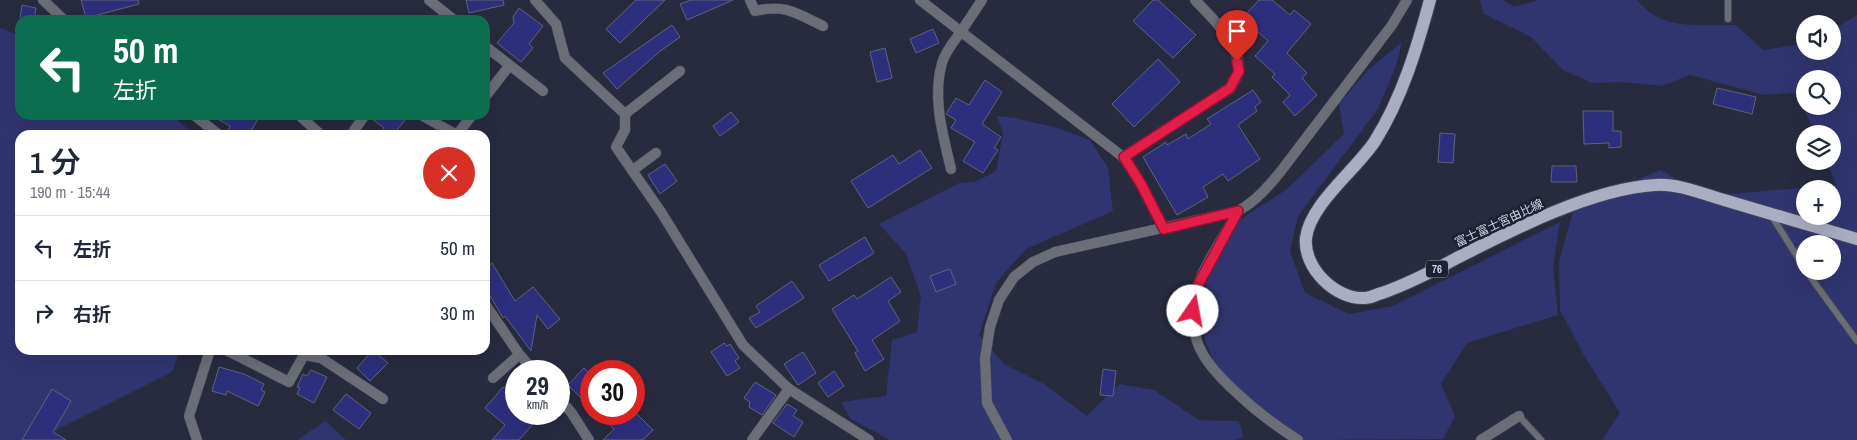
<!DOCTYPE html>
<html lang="ja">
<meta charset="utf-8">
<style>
body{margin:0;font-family:"Archivo Narrow","Noto Sans JP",sans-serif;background:#f2f2f3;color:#1f2937;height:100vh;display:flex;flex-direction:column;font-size:19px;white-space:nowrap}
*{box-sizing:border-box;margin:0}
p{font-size:16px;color:#747a83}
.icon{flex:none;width:28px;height:28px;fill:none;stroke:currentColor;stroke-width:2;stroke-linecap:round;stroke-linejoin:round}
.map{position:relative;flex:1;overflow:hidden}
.panel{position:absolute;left:15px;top:130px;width:475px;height:225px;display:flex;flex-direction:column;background:#fff;border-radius:15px;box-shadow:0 5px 20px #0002}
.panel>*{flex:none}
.top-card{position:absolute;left:15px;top:15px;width:475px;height:105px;border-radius:15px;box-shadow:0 5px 20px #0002;background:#0b6e4f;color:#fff;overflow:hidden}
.tools{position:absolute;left:1796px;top:15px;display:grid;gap:10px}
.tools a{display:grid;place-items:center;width:45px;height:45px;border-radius:50%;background:#fff;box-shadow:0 5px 20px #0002;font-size:25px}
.speed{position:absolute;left:505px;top:360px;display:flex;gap:10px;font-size:25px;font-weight:700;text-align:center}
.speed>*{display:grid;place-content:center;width:65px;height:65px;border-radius:50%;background:#fff;box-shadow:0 5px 20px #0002;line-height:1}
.speed small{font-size:12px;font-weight:400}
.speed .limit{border:8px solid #d22;background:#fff;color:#111}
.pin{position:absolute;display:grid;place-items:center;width:42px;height:42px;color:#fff;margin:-51px -21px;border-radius:50% 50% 50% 0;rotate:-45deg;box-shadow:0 0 5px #0007}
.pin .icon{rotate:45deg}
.me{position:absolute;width:55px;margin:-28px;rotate:12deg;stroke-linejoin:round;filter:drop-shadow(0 0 4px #0008)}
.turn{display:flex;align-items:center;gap:18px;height:105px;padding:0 15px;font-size:22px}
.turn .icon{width:65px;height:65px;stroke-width:2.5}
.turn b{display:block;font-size:35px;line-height:42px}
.round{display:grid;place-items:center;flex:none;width:52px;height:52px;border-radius:26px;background:#f2f2f3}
.head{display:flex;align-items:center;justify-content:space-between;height:85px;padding:0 15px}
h1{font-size:30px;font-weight:600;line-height:38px}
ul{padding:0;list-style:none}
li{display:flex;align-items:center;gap:15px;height:65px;padding:0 15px;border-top:1px solid #e0e1e3}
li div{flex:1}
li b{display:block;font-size:19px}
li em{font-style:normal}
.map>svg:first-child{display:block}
.green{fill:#31356f;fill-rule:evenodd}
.building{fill:#2e2f7c;stroke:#5f6379}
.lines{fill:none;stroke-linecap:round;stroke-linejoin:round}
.service-casing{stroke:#434558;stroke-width:8}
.minor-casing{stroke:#434558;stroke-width:11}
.tertiary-casing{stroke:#434558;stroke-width:11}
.primary-casing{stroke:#434558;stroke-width:14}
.service{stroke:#6b6d77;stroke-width:6}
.minor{stroke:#6b6d77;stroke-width:10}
.tertiary{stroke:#6b6d77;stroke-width:10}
.primary{stroke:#aaaec3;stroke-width:12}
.route-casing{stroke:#92132f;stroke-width:12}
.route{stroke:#e11d48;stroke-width:9}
.labels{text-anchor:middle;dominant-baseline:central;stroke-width:5;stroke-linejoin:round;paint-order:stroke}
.shield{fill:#1e2133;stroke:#9c9fad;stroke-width:1}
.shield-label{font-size:11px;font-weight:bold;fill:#d2d5e1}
.street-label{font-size:12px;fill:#d2d5e1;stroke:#1e2133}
</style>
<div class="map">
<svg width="1857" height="440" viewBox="0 0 1857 440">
<rect width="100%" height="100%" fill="#282a3e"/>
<g class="green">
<path d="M1480 0H1503L1514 7 1539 0H1637C1663 32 1699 24 1736 25L1763 50 1805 44V51H1832L1833 30 1857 15V440H1602L1620 413 1585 357 1560 310 1559 261 1574 208 1660 170 1707 196 1836 185 1826 161H1832V134H1815L1797 93 1764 95 1690 75 1662 86 1622 82 1592 83 1563 70 1531 37 1484 14ZM1805 79H1832V106H1805ZM1805 189H1832V216H1805ZM1805 244H1832V271H1805Z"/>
<path d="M0 28 20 36V115H172L194 135H20V350H180L172 372 36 440H0Z"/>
<path d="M1402 42 1396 66 1378 109 1298 216 1290 251 1305 293 1349 314 1393 306 1560 222 1553 266 1558 315 1467 343 1441 384 1455 416 1443 439 1303 440 1259 407 1218 371 1205 340 1200 302 1213 264 1236 222 1286 190 1344 134 1339 104 1368 70Z"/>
<path d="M997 116 1014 118 1058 128 1090 140 1108 168 1113 211 1026 249 996 283 979 335 1005 365 1044 384 1087 416 1119 384 1154 390 1199 420 1239 421 1243 437 1235 440H890L851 419 841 402 886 396 892 340 917 332 921 296 906 254 879 224 959 183 975 182 996 171 1003 133Z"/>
<path d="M325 421 346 440H298Z"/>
</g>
<g class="building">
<path d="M81 0H138L139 4 86 18Z"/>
<path d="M466 0H503L504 5 469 13Z"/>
<path d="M636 0H665L620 43 606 29Z"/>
<path d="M691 0H733L687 20 680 4Z"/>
<path d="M1153 0H1158L1196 35 1173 58 1133 21Z"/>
<path d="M1259 0H1272L1290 15 1294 10 1311 24 1287 53 1307 73 1302 78 1317 95 1295 116 1283 102 1290 95 1272 77 1275 74 1255 56 1268 41 1246 21 1249 17 1246 14Z"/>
<path d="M22 5 36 8 34 20 20 18Z"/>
<path d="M519 8 543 26 529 44 533 48 521 62 497 43 514 23 513 17Z"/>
<path d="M672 25 680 37 659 52 617 89 603 73Z"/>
<path d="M933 29 939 43 916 53 910 39Z"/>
<path d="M885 48 892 78 877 82 870 52Z"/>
<path d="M1158 59 1180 82 1134 127 1112 104Z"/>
<path d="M985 80 1002 92 982 124 1001 137 994 148 998 150 983 173 963 161 975 142 951 128 956 120 946 114 956 98 969 105Z"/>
<path d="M1717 88 1756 97 1752 114 1713 104Z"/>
<path d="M1253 90 1261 102 1255 107 1257 111 1238 125 1260 159 1228 181 1223 174 1203 187 1208 197 1177 215 1143 157 1166 142 1167 145 1186 134 1188 139 1211 124 1207 119Z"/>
<path d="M1583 111H1613V131H1621V147L1609 148V143L1584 144Z"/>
<path d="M731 112 739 122 720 136 713 126Z"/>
<path d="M211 115H260L249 135H226L230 126Z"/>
<path d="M372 115 394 116 409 115 393 135H378L384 128 371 118Z"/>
<path d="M1440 133 1455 134 1453 163 1438 162Z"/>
<path d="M920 150 932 168 868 208 851 181 893 155 899 164Z"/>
<path d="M665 164 677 181 660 194 648 175Z"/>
<path d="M1552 166H1576L1577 182H1551Z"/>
<path d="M865 237 874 253 829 281 819 265Z"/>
<path d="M492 263 515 301 533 287 560 319 548 329 537 315 531 351 505 316 503 318 485 287V269Z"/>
<path d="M950 269 956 284 936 292 930 276Z"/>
<path d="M891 277 901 292 888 301 900 321 872 340 884 359 865 371 855 353 858 351 832 309 854 295 857 299Z"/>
<path d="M792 281 804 298 756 328 749 318 760 312 756 306Z"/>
<path d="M724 343 727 346 730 344 739 358 735 361 740 368 727 376 711 352Z"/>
<path d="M373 350 388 363 370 381 357 368Z"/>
<path d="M803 352 816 373 798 385 784 364Z"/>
<path d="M219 367 244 374 264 384 261 390 265 392 258 406 227 391 226 395 212 391Z"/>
<path d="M584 368 591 375V396L585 402 568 385Z"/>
<path d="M1103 369 1116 371 1113 396 1100 395Z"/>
<path d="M311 370 327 377 314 403 297 394 300 388 297 387 303 374 307 376Z"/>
<path d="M834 371 844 386 828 397 818 383Z"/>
<path d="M755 382 776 395 762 415 749 407 750 402 744 398Z"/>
<path d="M503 387 516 398V414H542L519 440H492L505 425 485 408Z"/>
<path d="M52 389 71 401 53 432 66 440H22Z"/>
<path d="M346 394 371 413 359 429 333 410Z"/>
<path d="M787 404 797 410 793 416 803 422 794 437 773 423Z"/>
<path d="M598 414H637L653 430 643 440H603L614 429Z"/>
</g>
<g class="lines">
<defs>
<g id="service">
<path d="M1728 0V19"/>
<path d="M1771 215 1805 269"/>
<path d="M1806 271 1857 341"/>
<path d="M1519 416 1541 440"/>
</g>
<g id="minor">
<path d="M43 0 64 20"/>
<path d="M429 0 454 20"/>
<path d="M535 0 556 24 565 58 625 114V130L616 147 661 212 743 345 789 389 869 440"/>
<path d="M750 0 755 11C785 4 796 13 823 26"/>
<path d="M485 46 543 91"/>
<path d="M485 97 509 66"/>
<path d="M625 114 680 71"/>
<path d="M194 115 219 135"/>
<path d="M299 115 321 135"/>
<path d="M421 115 457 135 472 115"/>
<path d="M351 135 365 115"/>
<path d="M1123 157 1231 88C1233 83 1239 75 1239 70 1239 42 1212 18 1195 0"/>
<path d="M951 169C943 135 932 98 942 63 945 52 955 40 962 30"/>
<path d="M633 170 656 153"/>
<path d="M1238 211C1227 231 1204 265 1198 285 1184 336 1201 361 1238 394 1257 412 1276 426 1298 440"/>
<path d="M485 304 519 354 534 371"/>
<path d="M226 350 289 382 304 355 321 358 383 399"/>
<path d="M493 378 519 355"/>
<path d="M559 399 571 412 589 440"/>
<path d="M197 440 189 416 210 350"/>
<path d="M752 440 789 389"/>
<path d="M1481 440 1519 416"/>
</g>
<g id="tertiary">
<path d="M920 0 1123 157 1141 184 1164 229"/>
<path d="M962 30 982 0"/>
<path d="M1007 440 987 403 985 358 990 327 999 300 1014 277 1033 262 1055 252 1238 211C1256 201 1268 187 1281 171L1392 25 1407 0"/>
</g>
<path id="primary" d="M1430 0C1417 48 1402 98 1375 141 1357 169 1310 204 1306 238 1303 268 1336 300 1365 298 1371 298 1377 294 1382 293 1408 284 1431 272 1455 259 1512 230 1591 189 1655 185 1677 183 1703 194 1724 200 1768 213 1813 226 1857 239"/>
</defs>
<use href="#service" class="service-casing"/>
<use href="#minor" class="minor-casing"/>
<use href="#tertiary" class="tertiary-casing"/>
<use href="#primary" class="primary-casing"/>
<use href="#service" class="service"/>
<use href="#minor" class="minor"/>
<use href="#tertiary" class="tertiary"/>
<use href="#primary" class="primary"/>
</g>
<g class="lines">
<defs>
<path id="route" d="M1193 311 1199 283 1238 211 1164 229 1141 184 1124 157 1230 88 1239 71 1237 61"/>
</defs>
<use href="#route" class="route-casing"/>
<use href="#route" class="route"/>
</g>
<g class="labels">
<rect class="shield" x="1426" y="260.5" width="22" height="17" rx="4"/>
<g class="shield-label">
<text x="1437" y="269">76</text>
</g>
<g class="street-label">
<text transform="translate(1499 223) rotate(-25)">富士富士宮由比線</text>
</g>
</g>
</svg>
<div class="tools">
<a><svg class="icon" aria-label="sound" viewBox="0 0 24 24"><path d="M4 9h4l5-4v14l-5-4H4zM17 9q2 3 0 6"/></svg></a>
<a><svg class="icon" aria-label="search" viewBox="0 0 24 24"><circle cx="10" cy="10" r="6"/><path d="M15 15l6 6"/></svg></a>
<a><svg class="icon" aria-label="layers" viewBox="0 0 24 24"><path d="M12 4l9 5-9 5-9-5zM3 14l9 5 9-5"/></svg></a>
<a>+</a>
<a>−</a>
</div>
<div class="speed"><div>29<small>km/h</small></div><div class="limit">30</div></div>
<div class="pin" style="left:1237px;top:61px;background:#d93025"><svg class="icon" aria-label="arrive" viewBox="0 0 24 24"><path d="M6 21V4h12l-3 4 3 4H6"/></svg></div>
<svg class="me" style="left:1193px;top:311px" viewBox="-20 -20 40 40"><circle r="19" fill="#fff"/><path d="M0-13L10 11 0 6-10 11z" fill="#e11d48"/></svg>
<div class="top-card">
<div class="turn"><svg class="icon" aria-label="left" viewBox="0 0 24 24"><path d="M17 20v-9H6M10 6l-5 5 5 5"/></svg><div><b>50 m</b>左折</div></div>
</div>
<section class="panel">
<div class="head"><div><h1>1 分</h1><p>190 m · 15:44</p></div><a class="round" style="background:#d93025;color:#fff"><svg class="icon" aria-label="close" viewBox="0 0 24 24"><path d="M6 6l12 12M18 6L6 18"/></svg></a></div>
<ul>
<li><svg class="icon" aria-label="left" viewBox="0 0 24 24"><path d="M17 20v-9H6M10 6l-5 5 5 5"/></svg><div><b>左折</b></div><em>50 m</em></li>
<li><svg class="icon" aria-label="right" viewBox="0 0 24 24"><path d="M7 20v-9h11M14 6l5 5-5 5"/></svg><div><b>右折</b></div><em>30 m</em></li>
</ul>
</section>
</div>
